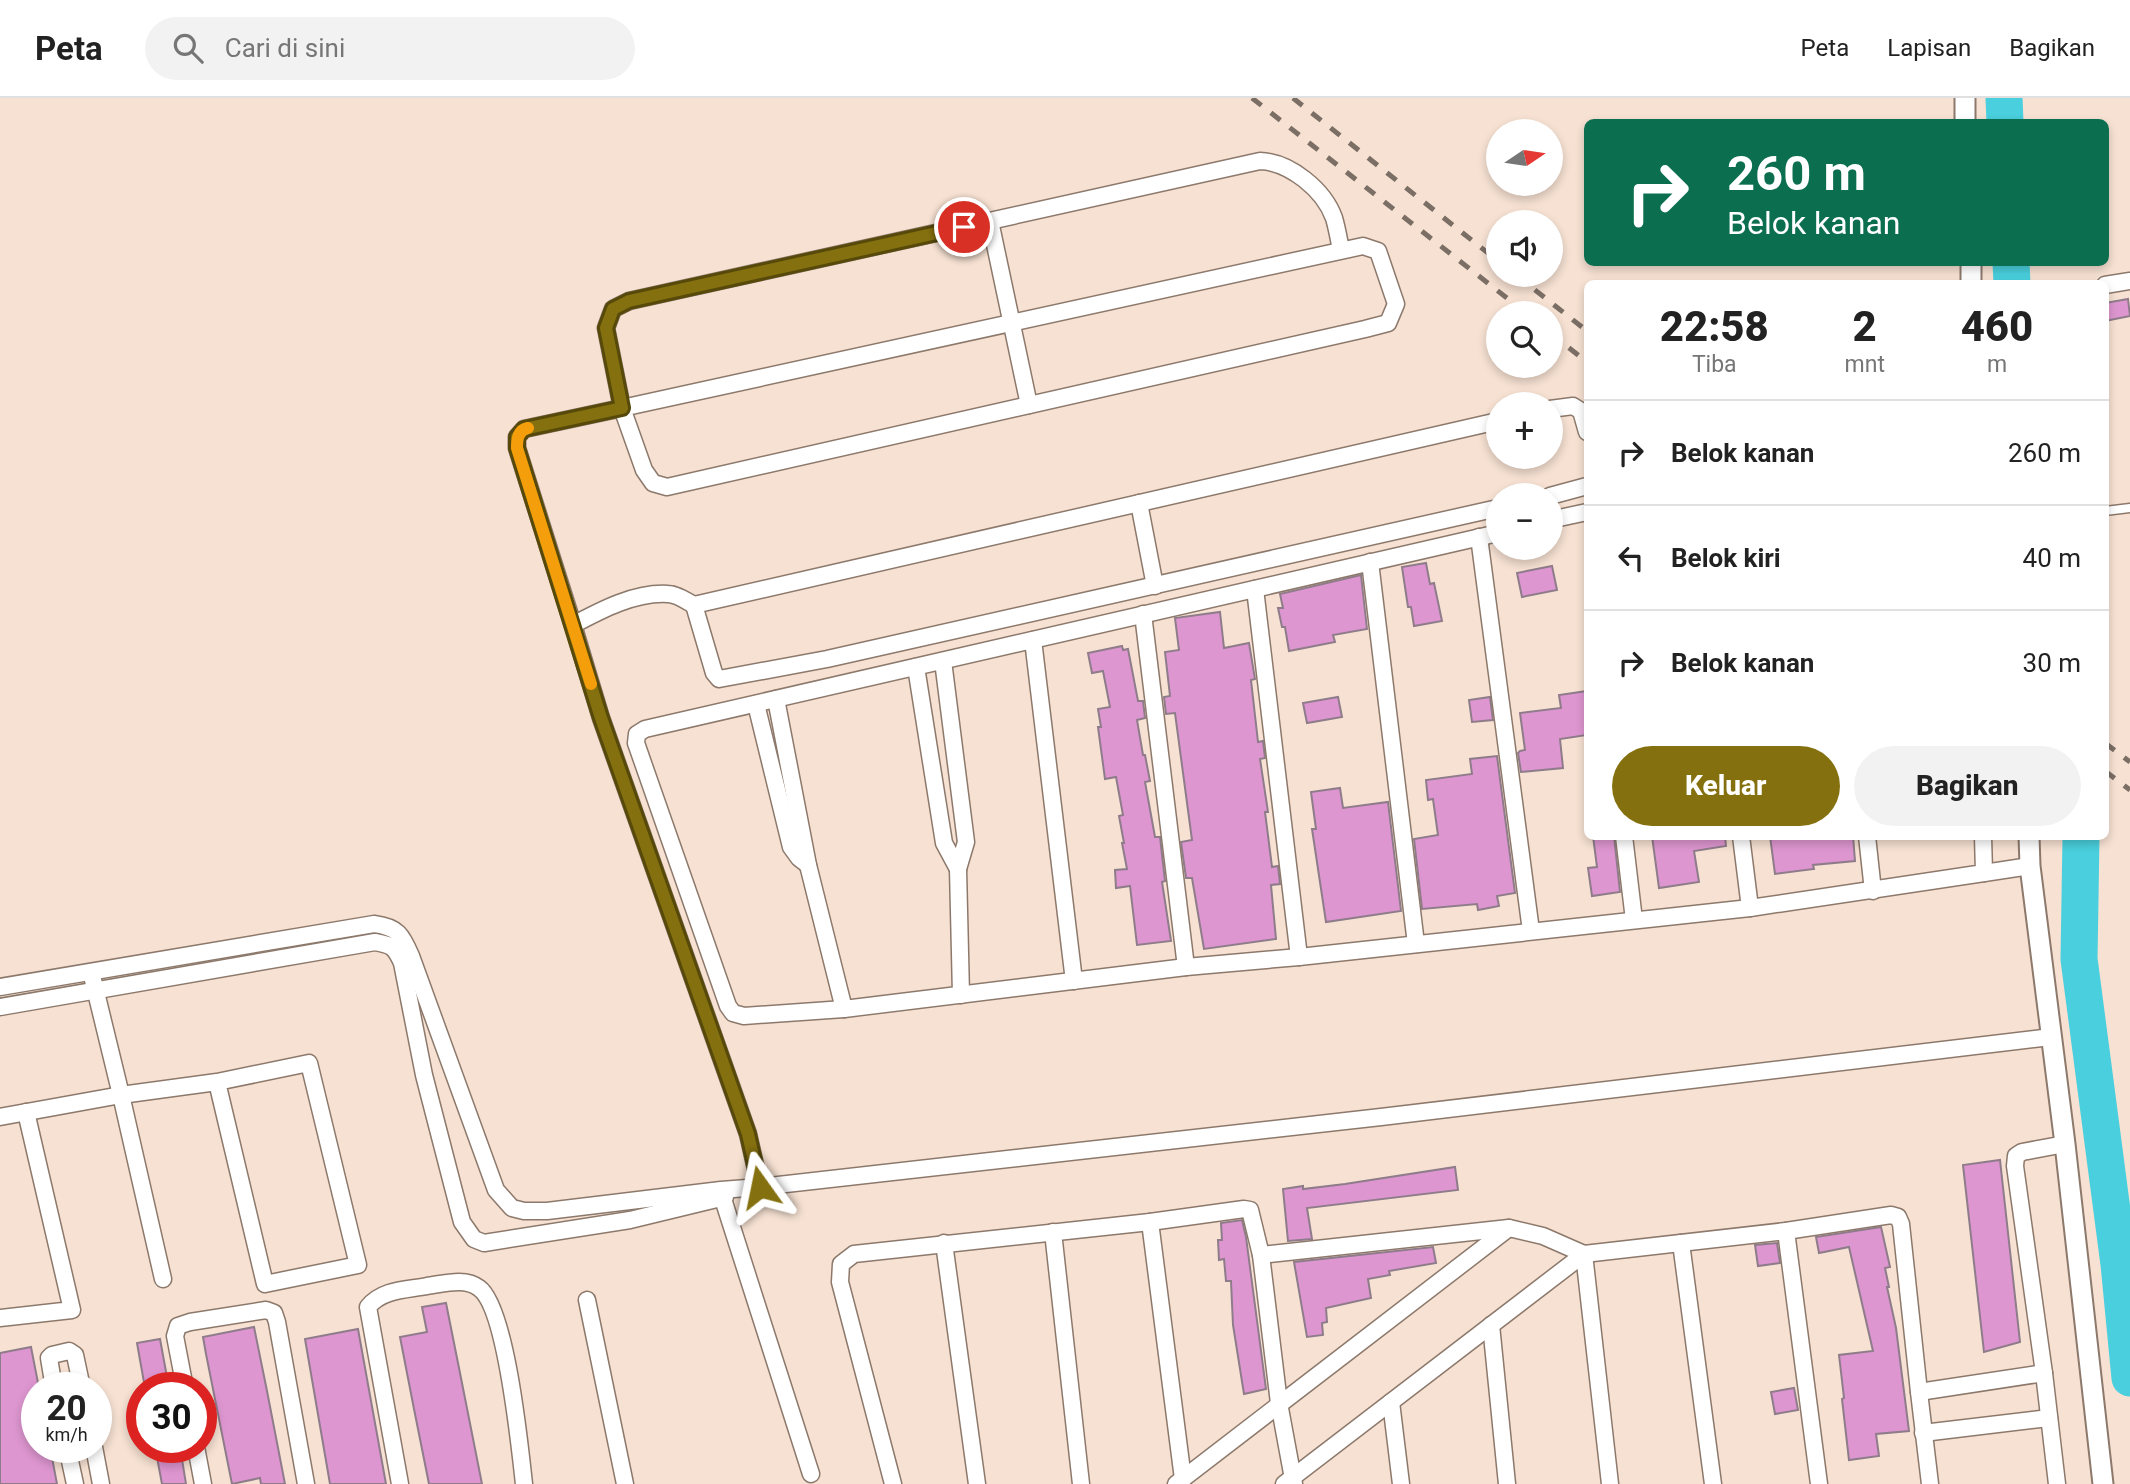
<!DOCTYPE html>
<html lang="id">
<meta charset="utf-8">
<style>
body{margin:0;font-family:Roboto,sans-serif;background:#f2f2f2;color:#222;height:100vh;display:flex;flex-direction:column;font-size:26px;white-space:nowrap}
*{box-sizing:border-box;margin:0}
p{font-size:23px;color:#767676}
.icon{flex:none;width:38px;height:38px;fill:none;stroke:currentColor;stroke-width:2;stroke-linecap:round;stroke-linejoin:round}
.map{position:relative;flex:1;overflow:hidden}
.drawer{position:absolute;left:1584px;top:182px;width:525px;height:560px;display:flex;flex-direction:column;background:#fff;border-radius:10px;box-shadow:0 4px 10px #0003}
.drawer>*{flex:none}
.top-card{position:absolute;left:1584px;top:21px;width:525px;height:147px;border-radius:10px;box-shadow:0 4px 10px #0003;background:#0b6e4f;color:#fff;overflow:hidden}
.needle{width:46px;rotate:77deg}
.fabs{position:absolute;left:1486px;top:21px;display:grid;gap:14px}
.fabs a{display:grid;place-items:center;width:77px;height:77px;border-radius:50%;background:#fff;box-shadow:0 4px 10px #0003;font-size:35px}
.speed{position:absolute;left:21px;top:1274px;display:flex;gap:14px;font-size:35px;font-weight:700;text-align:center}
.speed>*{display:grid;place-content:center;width:91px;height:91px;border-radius:50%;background:#fff;box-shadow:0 4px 10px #0003;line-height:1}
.speed small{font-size:18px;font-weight:400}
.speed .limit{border:10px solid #d22;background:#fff;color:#111}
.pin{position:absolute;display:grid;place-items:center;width:60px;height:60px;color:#fff;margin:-30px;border:4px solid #fff;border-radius:50%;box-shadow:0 2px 7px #0007}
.me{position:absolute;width:77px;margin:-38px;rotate:348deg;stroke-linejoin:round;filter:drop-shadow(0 0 5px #0008)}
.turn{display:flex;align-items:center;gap:24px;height:147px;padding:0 28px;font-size:32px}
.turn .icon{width:91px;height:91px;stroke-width:2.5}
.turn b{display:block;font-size:49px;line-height:60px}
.eta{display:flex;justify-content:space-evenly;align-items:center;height:119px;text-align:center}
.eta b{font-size:42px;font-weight:800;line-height:49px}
.primary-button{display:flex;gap:14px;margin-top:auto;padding:14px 28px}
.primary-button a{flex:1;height:80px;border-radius:42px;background:#85700f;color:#fff;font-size:28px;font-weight:800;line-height:80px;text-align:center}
.primary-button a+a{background:#f2f2f2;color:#222}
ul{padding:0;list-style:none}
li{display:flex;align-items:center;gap:21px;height:105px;padding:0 28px;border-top:2px solid #e0e0e0}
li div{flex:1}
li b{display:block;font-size:26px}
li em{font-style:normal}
header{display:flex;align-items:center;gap:42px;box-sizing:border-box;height:98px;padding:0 35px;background:#fff;border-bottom:2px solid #e0e0e0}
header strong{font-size:33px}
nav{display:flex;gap:38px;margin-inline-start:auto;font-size:24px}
.search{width:490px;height:63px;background:#f2f2f2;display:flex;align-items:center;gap:18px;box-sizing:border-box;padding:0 24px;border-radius:38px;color:#767676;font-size:26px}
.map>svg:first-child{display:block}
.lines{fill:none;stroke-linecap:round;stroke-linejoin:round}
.river{stroke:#49cfdd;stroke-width:37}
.building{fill:#de96d0;stroke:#8f7c8b;stroke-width:2}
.service-casing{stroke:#8c796c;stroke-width:11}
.minor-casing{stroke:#8c796c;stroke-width:19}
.tertiary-casing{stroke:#8c796c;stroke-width:23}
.service{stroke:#fff;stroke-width:8}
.minor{stroke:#fff;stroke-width:16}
.tertiary{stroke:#fff;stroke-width:19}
.rail{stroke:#7b6e65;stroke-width:5;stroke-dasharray:12 12;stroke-linecap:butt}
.route-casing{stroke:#56490a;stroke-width:18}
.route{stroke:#85700f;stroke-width:12}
.slow{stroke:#f59e0b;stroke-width:12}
</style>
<header>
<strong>Peta</strong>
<div class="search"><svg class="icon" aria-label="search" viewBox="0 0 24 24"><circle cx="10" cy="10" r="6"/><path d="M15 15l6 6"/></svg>Cari di sini</div>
<nav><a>Peta</a><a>Lapisan</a><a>Bagikan</a></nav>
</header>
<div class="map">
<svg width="2130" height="1386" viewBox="0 0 2130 1386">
<rect width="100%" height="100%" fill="#f6e1d2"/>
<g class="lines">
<g class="river">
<path d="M2004 0 2005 24"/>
<path d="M2011 164 2012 186"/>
<path d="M2081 738 2079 861 2119 1166 2130 1280"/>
</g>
</g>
<g class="building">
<path d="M2128 201 2130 218 2105 223V205Z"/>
<path d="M1426 465 1430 486 1434 485 1442 523 1414 528 1411 509H1408L1402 469Z"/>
<path d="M1552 468 1557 492 1522 499 1517 475Z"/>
<path d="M1361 477 1367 531 1333 537 1335 544 1289 553 1285 529H1282L1278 510H1283L1280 496Z"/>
<path d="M1220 514 1224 550 1249 545 1255 581 1251 582 1258 644 1263 643 1265 660 1260 661 1268 714H1265L1272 769 1278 768 1280 786 1271 787 1276 841 1204 851 1192 780H1186L1181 744 1192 742 1175 615 1166 616 1164 599 1170 598 1165 554 1179 552 1175 520Z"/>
<path d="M1122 548 1123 552 1128 551 1138 603H1143L1145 620 1137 622 1143 657H1145L1150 683 1145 684 1155 739H1160L1165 783 1162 784 1171 843 1137 847 1130 788 1116 790 1115 772 1127 771 1122 745H1124L1119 718 1123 717 1116 679 1105 681 1098 629H1101L1098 611 1110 609 1103 573 1092 575 1088 555Z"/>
<path d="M1587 593V637L1560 641 1563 670 1521 674 1518 655 1520 653 1525 652 1520 615 1561 610 1559 597Z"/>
<path d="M1338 599 1342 619 1307 625 1303 605Z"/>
<path d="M1490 599 1493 622 1472 624 1469 602Z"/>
<path d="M1497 658 1515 795 1497 798 1499 808 1478 812 1477 806 1422 811 1414 741 1438 737 1433 701 1428 702 1426 682 1472 676 1470 661Z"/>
<path d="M1340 690 1343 710 1388 704 1401 813 1326 824 1312 731H1316L1311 694Z"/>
<path d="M1593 738H1614L1620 794 1592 798 1588 770 1597 769Z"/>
<path d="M1652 738H1725L1726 748 1694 753 1699 784 1659 790Z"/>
<path d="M1770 738H1853L1855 763 1813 767 1814 771 1775 776Z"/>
<path d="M2000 1062 2020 1244 1984 1254 1963 1067Z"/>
<path d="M1455 1069 1458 1092 1307 1110 1312 1141 1288 1143 1283 1091 1303 1088V1091L1345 1086Z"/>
<path d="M1242 1122 1246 1139 1266 1291 1244 1296 1233 1227 1231 1183H1226L1224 1161 1219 1162 1218 1142H1222L1221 1125Z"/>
<path d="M1881 1129 1890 1169 1885 1170 1889 1189H1887L1896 1230 1909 1333 1876 1336 1879 1358 1849 1362 1842 1301 1844 1300 1839 1257 1873 1253 1849 1149 1819 1155 1816 1139Z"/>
<path d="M1777 1145 1780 1165 1758 1168 1755 1147Z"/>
<path d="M1433 1149 1436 1165 1389 1173 1390 1177 1368 1181 1371 1200 1326 1210 1327 1224 1322 1225 1323 1237 1307 1239 1294 1164Z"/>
<path d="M446 1205 459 1270 482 1386H429L414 1311 400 1239 427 1234 422 1209Z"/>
<path d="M254 1229 267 1293 285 1386H261L260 1380 232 1386 206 1256 203 1239Z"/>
<path d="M358 1231 386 1386H330L305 1241Z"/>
<path d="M160 1241 169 1290H145L137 1245Z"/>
<path d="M31 1249 39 1290H37V1349H50L57 1386H0V1255Z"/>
<path d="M1794 1290 1798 1312 1775 1316 1771 1294Z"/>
<path d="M180 1349 186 1386H162L156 1354Z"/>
</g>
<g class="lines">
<defs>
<path id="service" d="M2105 413 2130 410"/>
<g id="minor">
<path d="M990 123 1029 307"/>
<path d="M2105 187 2130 183"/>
<path d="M1550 311 1573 308 1581 313 1587 334"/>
<path d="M1550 398 1587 388"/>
<path d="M1139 405 1155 488"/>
<path d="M1550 422 1587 414"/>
<path d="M1498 435 645 631 637 636 636 645 728 908 733 915 744 918 844 911 1186 869 1299 859 1750 810 1984 775 1983 738"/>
<path d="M1479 439 1531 833"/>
<path d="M1370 464 1416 846"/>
<path d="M1255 491 1299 859"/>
<path d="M694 507 714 575 719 581 827 561 1498 410"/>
<path d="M1143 516 1186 869"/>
<path d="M573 527 517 350V339L524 331 622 310 1363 148 1378 153 1396 206 1388 225 1365 231 667 389 653 385 644 372 622 310 606 230 613 211 629 203 1260 63C1290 64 1324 92 1334 120 1337 130 1339 142 1341 152"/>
<path d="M1033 542 1074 883"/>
<path d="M943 563 966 744 958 771 961 897"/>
<path d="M916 569 944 745 958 771"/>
<path d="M776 601 808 767 844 911"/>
<path d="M756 606 791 749 799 760 808 767"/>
<path d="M1624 738 1634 822"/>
<path d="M1741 738 1750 810"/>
<path d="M1867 738 1873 793"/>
<path d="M1984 775 2030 768"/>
<path d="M93 882 121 997 163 1181"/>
<path d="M0 889 374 826C398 829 402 837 411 858L496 1092 512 1110 524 1113H547L721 1092 760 1089 748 1036 601 620 573 527C601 512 635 494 668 496 677 496 686 503 694 507L1498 323"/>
<path d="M0 909 375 844C392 847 395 849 402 865L424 977 462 1124 474 1141 484 1145 630 1122 725 1099"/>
<path d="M0 1019 121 997 217 984 309 965 358 1167 265 1186 217 984"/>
<path d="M760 1089 1381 1019 2051 939"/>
<path d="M723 1101 811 1376"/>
<path d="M1150 1124 1183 1381"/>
<path d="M1786 1133 1819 1386"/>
<path d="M1053 1134 1081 1386"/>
<path d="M944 1145 977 1386"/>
<path d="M1681 1145 1713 1386"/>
<path d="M1261 1157 1279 1305 1294 1386"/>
<path d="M587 1202 625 1386"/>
<path d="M0 1220 72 1212 26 1014"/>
<path d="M1491 1227 1507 1386"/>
<path d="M54 1290 49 1260 52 1257 69 1253 75 1257 82 1290"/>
<path d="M185 1290 175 1238 178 1228 190 1224 266 1212 274 1215 277 1224 306 1386"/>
<path d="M1919 1294 1930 1386"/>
<path d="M1391 1304 1401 1386"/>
<path d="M1923 1335 2049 1320"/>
<path d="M67 1349 75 1386"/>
<path d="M94 1349 101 1386"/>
<path d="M196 1349 203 1386"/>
<path d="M400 1386 368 1209C382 1191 407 1192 427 1188 443 1186 465 1179 479 1190 506 1209 520 1350 524 1386"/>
<path d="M893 1386 840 1184 841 1166 854 1156 1150 1124 1244 1111 1250 1112 1261 1157 1509 1130"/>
<path d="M1176 1386 1509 1130 1543 1138 1584 1156 1610 1386"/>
<path d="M1284 1386 1584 1156 1786 1133 1891 1117 1898 1119 1901 1126 1919 1294 2044 1275"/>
<path d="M2057 1386 2044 1275 2015 1068 2016 1058 2022 1054 2065 1046"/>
</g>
<g id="tertiary">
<path d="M1965 0V24"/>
<path d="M1971 164V186"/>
<path d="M2029 738 2030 768 2065 1046 2103 1386"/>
</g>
</defs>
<use href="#service" class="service-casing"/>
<use href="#minor" class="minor-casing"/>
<use href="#tertiary" class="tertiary-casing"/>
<use href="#service" class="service"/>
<use href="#minor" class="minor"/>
<use href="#tertiary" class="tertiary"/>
<g class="rail">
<path d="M1252 0 1526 215"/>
<path d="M1293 0 1498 163"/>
<path d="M1516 177 1587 233"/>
<path d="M1550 235 1587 264"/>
<path d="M2105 645 2130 664"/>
<path d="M2105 673 2130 692"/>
</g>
</g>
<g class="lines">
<defs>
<path id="route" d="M760 1089 748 1036 601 620 517 350V339L524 331 622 310 606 230 613 211 629 203 964 129"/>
</defs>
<use href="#route" class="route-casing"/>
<use href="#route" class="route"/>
<path class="slow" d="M528 330C518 332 517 341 517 350L591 586"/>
</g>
</svg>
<div class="fabs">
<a><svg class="needle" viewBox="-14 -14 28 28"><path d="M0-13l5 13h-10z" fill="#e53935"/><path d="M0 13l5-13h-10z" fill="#767676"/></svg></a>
<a><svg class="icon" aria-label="sound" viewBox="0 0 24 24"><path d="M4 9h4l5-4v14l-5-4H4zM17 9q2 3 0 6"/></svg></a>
<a><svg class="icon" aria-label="search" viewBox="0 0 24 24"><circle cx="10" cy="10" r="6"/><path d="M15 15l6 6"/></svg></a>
<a>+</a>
<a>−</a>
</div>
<div class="speed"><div>20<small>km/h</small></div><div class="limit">30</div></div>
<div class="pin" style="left:964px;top:129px;background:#d93025"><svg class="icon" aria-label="arrive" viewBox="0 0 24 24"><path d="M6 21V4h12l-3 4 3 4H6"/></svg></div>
<svg class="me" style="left:760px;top:1089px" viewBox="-20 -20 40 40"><path d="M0-17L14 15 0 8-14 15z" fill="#85700f" stroke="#fff" stroke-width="4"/></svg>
<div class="top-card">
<div class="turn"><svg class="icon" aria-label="right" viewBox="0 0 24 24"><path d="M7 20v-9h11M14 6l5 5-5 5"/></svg><div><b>260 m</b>Belok kanan</div></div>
</div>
<section class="drawer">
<div class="eta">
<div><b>22:58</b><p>Tiba</p></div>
<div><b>2</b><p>mnt</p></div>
<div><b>460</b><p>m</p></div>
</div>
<ul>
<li><svg class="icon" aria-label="right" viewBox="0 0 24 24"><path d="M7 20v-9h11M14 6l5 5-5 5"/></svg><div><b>Belok kanan</b></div><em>260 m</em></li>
<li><svg class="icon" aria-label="left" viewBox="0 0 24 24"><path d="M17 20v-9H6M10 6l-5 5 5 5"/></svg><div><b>Belok kiri</b></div><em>40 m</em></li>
<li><svg class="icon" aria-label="right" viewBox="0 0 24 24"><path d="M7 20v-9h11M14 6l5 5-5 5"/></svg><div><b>Belok kanan</b></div><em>30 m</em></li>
</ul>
<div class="primary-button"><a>Keluar</a><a>Bagikan</a></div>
</section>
</div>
